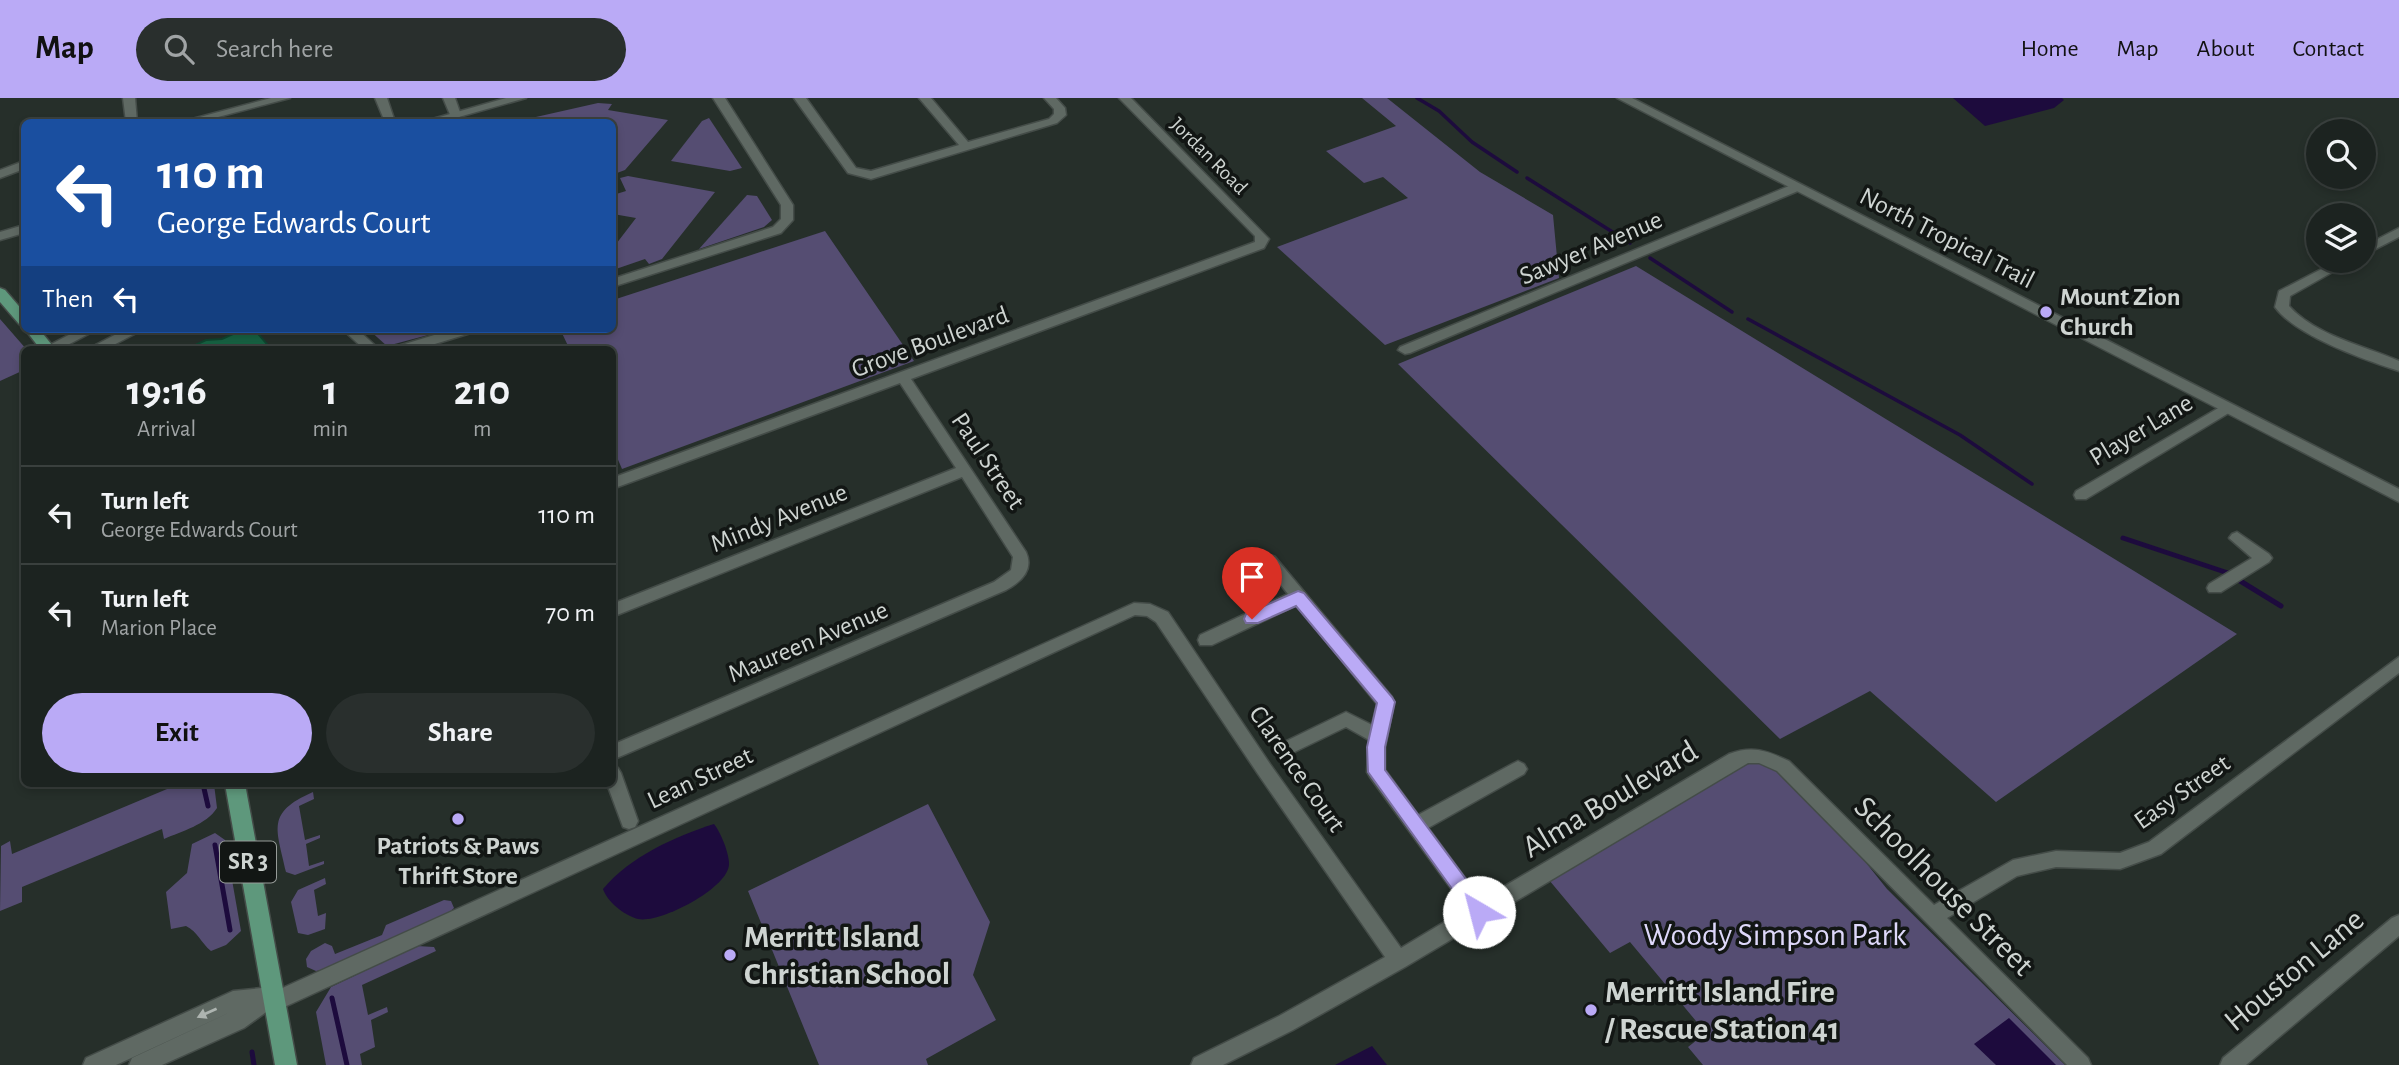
<!DOCTYPE html>
<style>
body{margin:0;font-family:"Alegreya Sans",sans-serif;background:#292f2d;color:#f1f3f6;height:100vh;display:flex;flex-direction:column;font-size:26px;white-space:nowrap}
*{box-sizing:border-box;margin:0}
p{font-size:23px;color:#a0a4a5}
.icon{flex:none;width:38px;height:38px;fill:none;stroke:currentColor;stroke-width:2;stroke-linecap:round;stroke-linejoin:round}
.map{position:relative;flex:1;overflow:hidden}
.drawer{position:absolute;left:21px;top:248px;width:595px;height:441px;display:flex;flex-direction:column;background:#1c2320;border-radius:10px;box-shadow:0 4px 10px #0003,0 0 0 2px #3a403e}
.drawer>*{flex:none}
.hud{position:absolute;left:21px;top:21px;width:595px;height:214px;border-radius:10px;box-shadow:0 4px 10px #0003,0 0 0 2px #3a403e;background:#1a4fa0;color:#fff;overflow:hidden}
.tools{position:absolute;left:2306px;top:21px;display:grid;gap:14px}
.tools a{display:grid;place-items:center;width:70px;height:70px;border-radius:50%;background:#1c2320;box-shadow:0 4px 10px #0003,0 0 0 2px #3a403e;font-size:35px}
.pin{position:absolute;display:grid;place-items:center;width:60px;height:60px;color:#fff;margin:-72px -30px;border-radius:50% 50% 50% 0;rotate:-45deg;box-shadow:0 0 7px #0007}
.pin .icon{rotate:45deg}
.me{position:absolute;width:77px;margin:-38px;rotate:323deg;stroke-linejoin:round;filter:drop-shadow(0 0 5px #0008)}
.turn{display:flex;align-items:center;gap:24px;height:147px;padding:0 21px;font-size:32px}
.turn .icon{width:91px;height:91px;stroke-width:2.5}
.turn b{display:block;font-size:49px;line-height:60px}
.then{display:flex;align-items:center;height:66px;padding:0 21px;background:#0003;gap:14px;font-size:26px}
.eta{display:flex;justify-content:space-evenly;align-items:center;height:119px;text-align:center}
.eta b{font-size:42px;font-weight:700;line-height:49px}
.action{display:flex;gap:14px;margin-top:auto;padding:14px 21px}
.action a{flex:1;height:80px;border-radius:42px;background:#baaaf6;color:#111;font-size:28px;font-weight:700;line-height:80px;text-align:center}
.action a+a{background:#292f2d;color:#f1f3f6}
ul{padding:0;list-style:none}
li{display:flex;align-items:center;gap:21px;height:98px;padding:0 21px;border-top:2px solid #3a403e}
li div{flex:1}
li b{display:block;font-size:26px}
li em{font-style:normal}
header{display:flex;align-items:center;gap:42px;box-sizing:border-box;height:98px;padding:0 35px;background:#baaaf6;color:#111}
header strong{font-size:33px}
nav{display:flex;gap:38px;margin-inline-start:auto;font-size:24px}
.search{width:490px;height:63px;background:#292f2d;display:flex;align-items:center;gap:18px;box-sizing:border-box;padding:0 24px;border-radius:38px;color:#a0a4a5;font-size:26px}
.map>svg:first-child{display:block}
.green{fill:#554d72}
.water{fill:#1d0b3d}
.lines{fill:none;stroke-linecap:round;stroke-linejoin:round}
.stream-far1{stroke:#1d0b3d;stroke-width:3.5}
.stream{stroke:#1d0b3d;stroke-width:5}
.building{fill:#176243;stroke:#10452f;stroke-width:2}
.minor-casing{stroke:#444c48;stroke-width:3}
.tertiary-casing{stroke:#444c48;stroke-width:3}
.primary-casing{stroke:#444c48;stroke-width:3}
.minor{fill:#5f6963;fill-rule:evenodd}
.tertiary{fill:#5f6963;fill-rule:evenodd}
.primary{fill:#5e987c;fill-rule:evenodd}
.oneway{fill:#adb4b0}
.route{fill:#baaaf6;stroke:#796ea0;stroke-width:2}
.poi-dot{fill:#baaaf6;stroke:#121614;stroke-width:2.5}
.labels{text-anchor:middle;dominant-baseline:central;stroke-width:7;stroke-linejoin:round;paint-order:stroke}
.far-street-label{font-size:21px;fill:#ced4d1;stroke:#121614}
.shield{fill:#121614;stroke:#969b98;stroke-width:2}
.shield-label{font-size:24px;font-weight:bold;fill:#ced4d1}
.street-label{font-size:26px;fill:#ced4d1;stroke:#121614}
.poi-label{font-size:26px;font-weight:bold;fill:#ced4d1;stroke:#121614;text-anchor:start}
.near-street-label{font-size:32px;fill:#ced4d1;stroke:#121614}
.near-park-label{font-size:32px;fill:#ded8fa;stroke:#121614}
.near-poi-label{font-size:32px;font-weight:bold;fill:#ced4d1;stroke:#121614;text-anchor:start}
</style>
<header>
<strong>Map</strong>
<div class="search"><svg class="icon" aria-label="search" viewBox="0 0 24 24"><circle cx="10" cy="10" r="6"/><path d="M15 15l6 6"/></svg>Search here</div>
<nav><a>Home</a><a>Map</a><a>About</a><a>Contact</a></nav>
</header>
<div class="map">
<svg width="2399" height="967" viewBox="0 0 2399 967">
<rect width="100%" height="100%" fill="#262f2a"/>
<g class="green">
<path d="M1362 0H1387L1480 74 1553 117 1559 180 1385 247 1277 149 1408 100 1383 79 1364 85 1326 53 1396 28Z"/>
<path d="M598 5 612 6 608 12 668 22 625 72 617 75 615 61H613L612 24H528L527 21Z"/>
<path d="M709 20 742 70 730 73 671 63 702 23Z"/>
<path d="M628 78 715 94 662 161 649 166 645 161 613 172V150L636 120 613 116V97L626 93 620 80Z"/>
<path d="M747 97 757 98 772 122 764 129 699 151Z"/>
<path d="M825 133 914 263 622 371 613 350 612 252H570L560 231H612L613 202Z"/>
<path d="M1636 168 2237 536 1996 704 1870 593 1780 641 1398 266Z"/>
<path d="M0 221 27 252H24V272L0 283Z"/>
<path d="M368 231 443 233 387 248Z"/>
<path d="M1756 664 1780 675 1855 751 1887 791 2065 967H1703L1688 949 1706 935 1630 844 1610 855 1544 776 1742 668Z"/>
<path d="M179 686H214L217 710C206 727 182 733 164 741L162 731 22 789V804L0 813 1 748 10 743 12 756Z"/>
<path d="M313 694 314 701 299 708 305 742 320 737V740L306 746 309 768 324 763V766L295 777 286 774C277 731 265 715 313 694Z"/>
<path d="M928 706 990 824 973 877 996 922 926 961 928 967H819L748 793Z"/>
<path d="M215 735 225 742 241 833 226 847 211 853C201 845 198 834 186 828L171 831 166 794 187 775 192 746Z"/>
<path d="M325 780 326 786 314 792 318 818 326 815 325 831 308 837 298 835 291 804 298 792Z"/>
<path d="M444 802 451 803 454 810 445 818 322 872 316 873 307 869 306 861 311 853 325 845 332 848 335 856 382 837 386 827Z"/>
<path d="M417 848 434 849 436 853 362 887 368 917 387 909 388 914 371 922 375 949 360 956 362 967H326L316 914 331 889Z"/>
</g>
<g class="water">
<path d="M1953 0H2062L2064 2 2054 10 1985 28Z"/>
<path d="M714 726C721 735 729 755 729 766 729 790 659 826 638 821 623 817 607 803 603 791 629 759 676 738 714 726Z"/>
<path d="M2009 920 2056 967H1996L1974 946Z"/>
<path d="M1372 948 1387 967H1335Z"/>
</g>
<g class="lines">
<g class="stream-far1">
<path d="M1417 0 1439 13 1472 44 1517 74"/>
<path d="M1527 80 1630 145"/>
<path d="M1650 160 1732 214"/>
<path d="M1748 221 1960 337 2032 386"/>
</g>
<g class="stream">
<path d="M2123 440 2228 475"/>
<path d="M2237 481 2281 508"/>
<path d="M203 686 208 708"/>
<path d="M215 747 230 832"/>
<path d="M332 900 347 967"/>
<path d="M252 954 254 967"/>
</g>
</g>
<path class="building" d="M244 231H254L272 252H190L193 248 206 242 222 241Z"/>
<g class="lines">
<defs>
<g id="minor">
<path d="M123 0H135L137 24H126Z"/>
<path d="M271 0H290L199 24H181Z"/>
<path d="M375 0H387L395 24H385Z"/>
<path d="M443 0H455L461 17 459 19H451Z"/>
<path d="M713 0H725L793 107V122L781 135 612 189V181L773 129 781 121V107Z"/>
<path d="M794 0H806L856 70 871 73 959 47 919 0H931L968 44 1049 21 1054 16V11L1044 0H1056L1065 10 1066 17 1057 25 871 81 848 75Z"/>
<path d="M1119 0H1131L1269 141 1264 150 911 281 1026 454C1034 472 1021 484 1006 492L612 662V647L994 484 1011 472 1013 459 962 379 612 519V506L956 370 900 285 612 391V380L1255 144V138Z"/>
<path d="M24 63V71L0 80V72Z"/>
<path d="M1794 86 1800 90 1798 93 1410 255 1405 256 1398 252 1400 249Z"/>
<path d="M2399 130V139L2364 157V148Z"/>
<path d="M2337 163H2352L2290 198 2289 208C2316 238 2363 247 2399 263V273C2365 262 2296 238 2275 209L2279 193Z"/>
<path d="M80 231H98L58 252 42 251Z"/>
<path d="M126 231H144L104 252H86Z"/>
<path d="M342 231H357L380 252H365Z"/>
<path d="M454 231H476L474 234 415 252H393L395 249Z"/>
<path d="M2227 305 2234 310 2232 313 2086 401H2076L2074 397 2076 393Z"/>
<path d="M2237 434 2269 456 2272 460 2269 464 2221 494H2209L2207 490 2209 486 2252 460 2229 440 2232 436Z"/>
<path d="M1270 457 1275 459 1392 599 1394 604 1385 649V672L1418 717 1512 666 1518 663 1524 666 1527 671 1524 676 1428 730 1481 802 1729 656C1753 647 1767 653 1789 663L1934 807 2013 762 2056 753 2120 755 2149 744 2399 559V575L2161 756 2120 771 2056 769 2017 778 1947 820 2088 960 2091 967H2067L1777 673 1759 665H1748L1405 869 1293 932 1223 967H1191L1194 960 1279 918 1385 859 1258 676 1156 524 1147 518 1135 517 280 911 269 912 244 930 162 967H129L132 960 235 912 116 967H83L86 960 233 893 272 889 278 892 1134 505 1150 506 1168 514 1270 666 1401 850 1466 811 1370 679 1367 674 1369 642 1346 629 1284 659 1278 657 1275 652 1278 647 1346 614 1372 627 1377 606 1297 507 1212 547H1200L1198 542 1200 537 1288 496 1262 463Z"/>
<path d="M612 668 618 670 621 675 638 723 635 729 629 731 623 729 607 686H612Z"/>
<path d="M2399 817V838L2246 967H2220L2223 960 2392 820Z"/>
</g>
<g id="tertiary">
<path d="M506 0H526L441 24H422Z"/>
<path d="M1617 0H1632L2399 391V404Z"/>
<path d="M24 127V135L0 142V134Z"/>
</g>
<g id="primary">
<path d="M0 190 5 192 24 214V228L19 226 0 204Z"/>
<path d="M24 230 39 231 56 252H41Z"/>
<path d="M225 686H245L297 967H275Z"/>
</g>
</defs>
<use href="#minor" class="minor-casing"/>
<use href="#tertiary" class="tertiary-casing"/>
<use href="#primary" class="primary-casing"/>
<use href="#minor" class="minor"/>
<use href="#tertiary" class="tertiary"/>
<use href="#primary" class="primary"/>
</g>
<defs><path id="oneway-solid" d="M-6-.8H1V-3.2L6.5 0L1 3.2V.8H-6Z" transform="scale(1.75)"/></defs>
<use class="oneway" href="#oneway-solid" transform="translate(207 915) rotate(156)"/>
<path class="route" d="M1298 493 1304 495 1392 599 1395 604 1385 649V672L1486 808 1489 814 1486 820 1479 823 1473 820 1368 674 1367 649 1377 605 1296 508 1258 525H1246L1244 521 1246 516Z"/>
<g class="poi-dot">
<circle cx="2046" cy="214" r="7"/>
<circle cx="458" cy="721" r="7"/>
<circle cx="730" cy="857" r="7"/>
<circle cx="1591" cy="912" r="7"/>
</g>
<g class="labels">
<g class="far-street-label">
<text transform="translate(1209 58) rotate(45)">Jordan Road</text>
</g>
<rect class="shield" x="220" y="743.5" width="56" height="41" rx="5"/>
<g class="shield-label">
<text x="248" y="764">SR 3</text>
</g>
<g class="street-label">
<text transform="translate(1947 140) rotate(27)">North Tropical Trail</text>
<text transform="translate(1591 150) rotate(-23)">Sawyer Avenue</text>
<text transform="translate(930 244) rotate(-20)">Grove Boulevard</text>
<text transform="translate(2141 332) rotate(-31)">Player Lane</text>
<text transform="translate(988 363) rotate(56)">Paul Street</text>
<text transform="translate(779 420) rotate(-22)">Mindy Avenue</text>
<text transform="translate(808 544) rotate(-23)">Maureen Avenue</text>
<text transform="translate(1297 671) rotate(55)">Clarence Court</text>
<text transform="translate(700 680) rotate(-25)">Lean Street</text>
<text transform="translate(2182 694) rotate(-35)">Easy Street</text>
</g>
<g class="poi-label">
<text x="2060" y="199">Mount Zion<tspan x="2060" dy="30">Church</tspan></text>
<text x="458" y="748" text-anchor="middle">Patriots &amp; Paws<tspan x="458" dy="30">Thrift Store</tspan></text>
</g>
<g class="near-street-label">
<text transform="translate(1610 701) rotate(-31)">Alma Boulevard</text>
<text transform="translate(1944 788) rotate(45)">Schoolhouse Street</text>
<text transform="translate(2294 872) rotate(-40)">Houston Lane</text>
</g>
<g class="near-park-label">
<text x="1775" y="837">Woody Simpson Park</text>
</g>
<g class="near-poi-label">
<text x="744" y="839">Merritt Island<tspan x="744" dy="37">Christian School</tspan></text>
<text x="1605" y="894">Merritt Island Fire<tspan x="1605" dy="37">/ Rescue Station 41</tspan></text>
</g>
</g>
</svg>
<div class="tools">
<a><svg class="icon" aria-label="search" viewBox="0 0 24 24"><circle cx="10" cy="10" r="6"/><path d="M15 15l6 6"/></svg></a>
<a><svg class="icon" aria-label="layers" viewBox="0 0 24 24"><path d="M12 4l9 5-9 5-9-5zM3 14l9 5 9-5"/></svg></a>
</div>
<div class="pin" style="left:1252px;top:521px;background:#d93025"><svg class="icon" aria-label="arrive" viewBox="0 0 24 24"><path d="M6 21V4h12l-3 4 3 4H6"/></svg></div>
<svg class="me" style="left:1479px;top:814px" viewBox="-20 -20 40 40"><circle r="19" fill="#fff"/><path d="M0-13L10 11 0 6-10 11z" fill="#baaaf6"/></svg>
<div class="hud">
<div class="turn"><svg class="icon" aria-label="left" viewBox="0 0 24 24"><path d="M17 20v-9H6M10 6l-5 5 5 5"/></svg><div><b>110 m</b>George Edwards Court</div></div>
<div class="then">Then<svg class="icon" aria-label="left" viewBox="0 0 24 24"><path d="M17 20v-9H6M10 6l-5 5 5 5"/></svg></div>
</div>
<section class="drawer">
<div class="eta">
<div><b>19:16</b><p>Arrival</p></div>
<div><b>1</b><p>min</p></div>
<div><b>210</b><p>m</p></div>
</div>
<ul>
<li><svg class="icon" aria-label="left" viewBox="0 0 24 24"><path d="M17 20v-9H6M10 6l-5 5 5 5"/></svg><div><b>Turn left</b><p>George Edwards Court</p></div><em>110 m</em></li>
<li><svg class="icon" aria-label="left" viewBox="0 0 24 24"><path d="M17 20v-9H6M10 6l-5 5 5 5"/></svg><div><b>Turn left</b><p>Marion Place</p></div><em>70 m</em></li>
</ul>
<div class="action"><a>Exit</a><a>Share</a></div>
</section>
</div>
